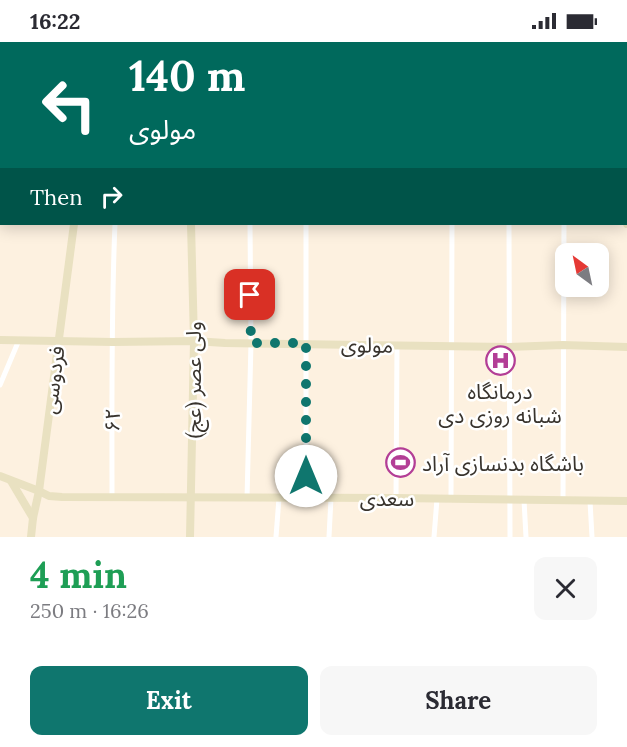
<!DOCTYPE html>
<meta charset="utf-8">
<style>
body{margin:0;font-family:Lora,"Noto Sans Arabic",serif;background:#f7f7f7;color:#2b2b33;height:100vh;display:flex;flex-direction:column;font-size:22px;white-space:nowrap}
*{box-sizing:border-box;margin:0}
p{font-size:20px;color:#7c7c81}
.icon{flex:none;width:33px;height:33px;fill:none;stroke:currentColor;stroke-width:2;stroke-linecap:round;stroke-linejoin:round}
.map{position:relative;height:495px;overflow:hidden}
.side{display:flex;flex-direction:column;background:#fff;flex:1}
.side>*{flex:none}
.top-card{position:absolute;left:0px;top:0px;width:627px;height:183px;box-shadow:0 3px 15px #0003;background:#00695c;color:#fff;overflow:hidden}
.needle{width:39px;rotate:327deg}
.tools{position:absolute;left:555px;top:201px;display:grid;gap:12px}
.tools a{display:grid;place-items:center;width:54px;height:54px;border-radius:12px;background:#fff;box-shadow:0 3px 15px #0003;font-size:30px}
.pin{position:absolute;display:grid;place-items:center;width:51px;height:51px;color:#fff;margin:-26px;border-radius:12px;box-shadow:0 3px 9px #0006}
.me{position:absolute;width:66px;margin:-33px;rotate:0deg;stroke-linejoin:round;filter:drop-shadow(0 0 4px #0008)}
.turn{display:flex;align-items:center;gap:21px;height:126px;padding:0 30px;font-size:27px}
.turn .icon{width:78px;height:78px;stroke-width:2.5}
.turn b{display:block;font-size:42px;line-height:51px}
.then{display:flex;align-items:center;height:57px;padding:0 30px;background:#0003;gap:12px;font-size:22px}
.round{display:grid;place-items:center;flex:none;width:63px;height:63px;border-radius:12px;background:#f7f7f7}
.head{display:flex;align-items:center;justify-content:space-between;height:102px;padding:0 30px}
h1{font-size:36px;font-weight:800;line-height:45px;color:#1e9e55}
.cta{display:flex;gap:12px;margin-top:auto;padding:12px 30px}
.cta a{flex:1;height:69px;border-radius:12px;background:#0f766e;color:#fff;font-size:24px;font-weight:800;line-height:69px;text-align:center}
.cta a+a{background:#f7f7f7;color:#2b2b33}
.status{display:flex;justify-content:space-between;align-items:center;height:42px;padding:0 30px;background:#fff;direction:ltr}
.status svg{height:16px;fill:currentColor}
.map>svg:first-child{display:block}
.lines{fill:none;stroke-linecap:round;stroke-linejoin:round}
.street{stroke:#fff;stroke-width:5}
.secondary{stroke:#e9e1c1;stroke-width:8}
.route{stroke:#0f766e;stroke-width:10;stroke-dasharray:0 18}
.labels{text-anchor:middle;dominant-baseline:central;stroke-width:5;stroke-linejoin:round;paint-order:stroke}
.street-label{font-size:21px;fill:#38332d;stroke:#fff}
.poi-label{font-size:21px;fill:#38332d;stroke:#fff}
</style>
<div class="status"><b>16:22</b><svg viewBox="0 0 49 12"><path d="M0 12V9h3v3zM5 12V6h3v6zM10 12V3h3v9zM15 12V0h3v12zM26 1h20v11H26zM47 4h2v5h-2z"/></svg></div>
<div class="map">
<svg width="627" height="495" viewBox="0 0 627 495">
<rect width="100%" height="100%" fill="#fdf1e0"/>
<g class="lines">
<g class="street">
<path d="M456 0V2"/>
<path d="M513 0V2"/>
<path d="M565 0V2"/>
<path d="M4 2V0"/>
<path d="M50 2V0"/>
<path d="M148 2V0"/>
<path d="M256 2V0"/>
<path d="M313 2V0"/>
<path d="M361 2V0"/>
<path d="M408 2V0"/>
<path d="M509 182 510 495"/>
<path d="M0 343 19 298"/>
<path d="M112 455C112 364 111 273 115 182"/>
<path d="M247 456 251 301 250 182"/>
<path d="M306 456V182"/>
<path d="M396 456 397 303"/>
<path d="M451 458 452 182"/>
<path d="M524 458 526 495"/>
<path d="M563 458 564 182"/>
<path d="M590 459 592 495"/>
<path d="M276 495 279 456"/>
<path d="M329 495 331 456"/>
<path d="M434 495 437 457"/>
</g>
<g class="secondary">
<path d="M98 2V0"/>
<path d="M196 2V0"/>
<path d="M0 35H2"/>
<path d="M626 65H627"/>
<path d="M0 154H2"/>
<path d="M0 163H2"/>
<path d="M626 169 627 164"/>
<path d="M626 178 627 182"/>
<path d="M0 298 113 300 194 299 225 301 508 305 563 303 627 305"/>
<path d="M0 434 39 449 49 454 62 455 396 456 627 459"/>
<path d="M11 439 33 476"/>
<path d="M31 495 33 476 39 449 74 182"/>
<path d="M190 495 194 299 191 182"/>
</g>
</g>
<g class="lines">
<path class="route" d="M250 253 251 301H306V434"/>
</g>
<defs>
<symbol id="hospital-ring" viewBox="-11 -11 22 22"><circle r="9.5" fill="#fff" stroke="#b33e96" stroke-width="1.5"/><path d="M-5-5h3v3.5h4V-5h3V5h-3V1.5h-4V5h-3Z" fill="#b33e96"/></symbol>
<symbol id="stadium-ring" viewBox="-11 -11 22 22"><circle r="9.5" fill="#fff" stroke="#b33e96" stroke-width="1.5"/><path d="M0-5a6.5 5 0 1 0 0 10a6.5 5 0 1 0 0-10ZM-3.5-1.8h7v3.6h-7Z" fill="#b33e96"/></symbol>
</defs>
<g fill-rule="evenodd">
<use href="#hospital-ring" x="484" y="302" width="33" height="33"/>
<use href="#stadium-ring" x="384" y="404" width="33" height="33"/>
</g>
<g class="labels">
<g class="street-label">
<text transform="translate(367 303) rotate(1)">مولوی</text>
<text transform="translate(53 338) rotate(-83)">فردوسی</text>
<text transform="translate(193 338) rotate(-90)">ولی عصر (عج)</text>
<text transform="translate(112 378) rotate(-90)">۶۲</text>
<text x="387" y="456">سعدی</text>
</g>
<g class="poi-label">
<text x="500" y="349">درمانگاه<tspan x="500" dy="24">شبانه روزی دی</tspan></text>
<text x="422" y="421" text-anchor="start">باشگاه بدنسازى آراد</text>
</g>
</g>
</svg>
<div class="tools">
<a><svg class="needle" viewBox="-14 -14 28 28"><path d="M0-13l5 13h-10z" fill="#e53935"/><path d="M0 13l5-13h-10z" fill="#7c7c81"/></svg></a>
</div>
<div class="pin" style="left:250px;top:253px;background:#d93025"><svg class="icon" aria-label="arrive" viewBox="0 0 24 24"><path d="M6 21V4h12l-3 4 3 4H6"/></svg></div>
<svg class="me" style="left:306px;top:434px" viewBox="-20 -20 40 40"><circle r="19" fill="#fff"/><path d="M0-13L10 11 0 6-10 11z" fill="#0f766e"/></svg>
<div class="top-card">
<div class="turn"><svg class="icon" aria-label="left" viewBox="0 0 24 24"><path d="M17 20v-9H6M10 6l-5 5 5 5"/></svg><div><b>140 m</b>مولوی</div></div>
<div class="then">Then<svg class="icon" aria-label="right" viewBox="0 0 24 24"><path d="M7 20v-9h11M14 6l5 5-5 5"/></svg></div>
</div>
</div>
<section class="side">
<div class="head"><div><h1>4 min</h1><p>250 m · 16:26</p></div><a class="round"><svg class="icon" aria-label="close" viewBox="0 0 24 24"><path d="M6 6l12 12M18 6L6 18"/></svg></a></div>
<div class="cta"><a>Exit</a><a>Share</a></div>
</section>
